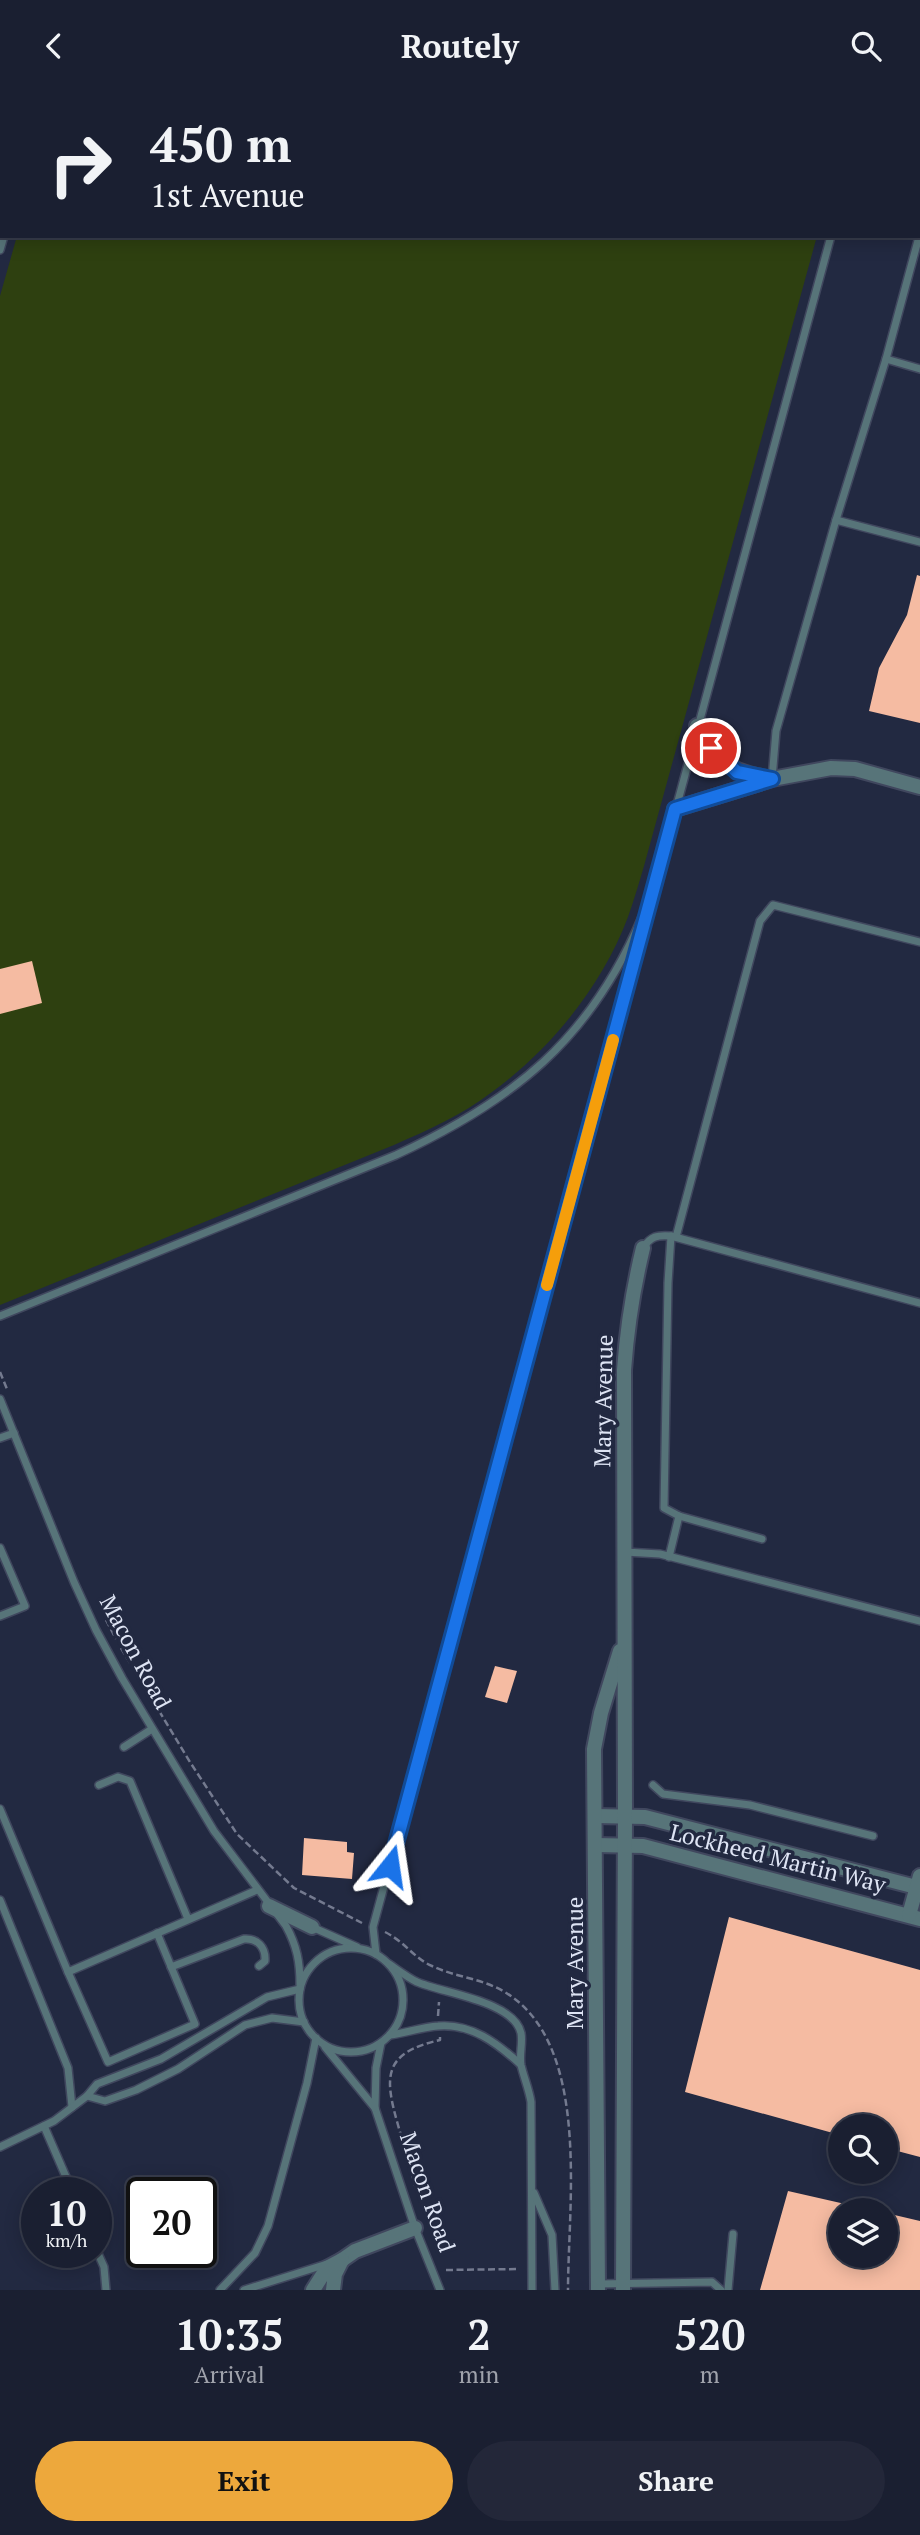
<!DOCTYPE html>
<style>
body{margin:0;font-family:"PT Serif",serif;background:#232739;color:#f1f3f6;height:100vh;display:flex;flex-direction:column;font-size:26px;white-space:nowrap}
*{box-sizing:border-box;margin:0}
p{font-size:23px;color:#9fa2ab}
.icon{flex:none;width:38px;height:38px;fill:none;stroke:currentColor;stroke-width:2;stroke-linecap:round;stroke-linejoin:round}
.map{position:relative;height:2199px;overflow:hidden}
.panel{display:flex;flex-direction:column;background:#1a1f31;flex:1}
.panel>*{flex:none}
.hud{position:absolute;left:0px;top:0px;width:920px;height:147px;box-shadow:0 4px 18px #0003,0 0 0 2px #383d4d;background:#1a1f31;color:#f1f3f6;overflow:hidden}
.tools{position:absolute;left:828px;top:2023px;display:grid;gap:14px}
.tools a{display:grid;place-items:center;width:70px;height:70px;border-radius:50%;background:#1a1f31;box-shadow:0 4px 18px #0003,0 0 0 2px #383d4d;font-size:35px}
.speed{position:absolute;left:21px;top:2086px;display:flex;gap:14px;font-size:35px;font-weight:700;text-align:center}
.speed>*{display:grid;place-content:center;width:91px;height:91px;border-radius:50%;background:#1a1f31;box-shadow:0 4px 18px #0003,0 0 0 2px #383d4d;line-height:1}
.speed small{font-size:18px;font-weight:400}
.speed .limit{border:4px solid #111;border-radius:10px;background:#fff;color:#111}
.pin{position:absolute;display:grid;place-items:center;width:60px;height:60px;color:#fff;margin:-30px;border:4px solid #fff;border-radius:50%;box-shadow:0 2px 7px #0007}
.me{position:absolute;width:77px;margin:-38px;rotate:15deg;stroke-linejoin:round;filter:drop-shadow(0 0 5px #0008)}
.turn{display:flex;align-items:center;gap:24px;height:147px;padding:0 35px;font-size:32px}
.turn .icon{width:91px;height:91px;stroke-width:2.5}
.turn b{display:block;font-size:49px;line-height:60px}
.eta{display:flex;justify-content:space-evenly;align-items:center;height:119px;text-align:center}
.eta b{font-size:42px;font-weight:700;line-height:49px}
.button{display:flex;gap:14px;margin-top:auto;padding:14px 35px}
.button a{flex:1;height:80px;border-radius:42px;background:#eda83c;color:#111;font-size:28px;font-weight:700;line-height:80px;text-align:center}
.button a+a{background:#232739;color:#f1f3f6}
header{display:flex;justify-content:space-between;align-items:center;height:91px;padding:0 35px;background:#1a1f31;font-size:32px;font-weight:700}
.map>svg:first-child{display:block}
.green{fill:#2e4010}
.building{fill:#f5bba2}
.lines{fill:none;stroke-linecap:round;stroke-linejoin:round}
.service-casing{stroke:#40475e;stroke-width:10}
.minor-casing{stroke:#40475e;stroke-width:18}
.tertiary-casing{stroke:#40475e;stroke-width:18}
.path{stroke:#747a8f;stroke-width:2.5;stroke-dasharray:7 3.5;stroke-linecap:butt}
.service{stroke:#577479;stroke-width:7}
.minor{stroke:#577479;stroke-width:14}
.tertiary{stroke:#577479;stroke-width:14}
.route-casing{stroke:#114b97;stroke-width:18}
.route{stroke:#1a73e8;stroke-width:12}
.slow{stroke:#f59e0b;stroke-width:12}
.labels{text-anchor:middle;dominant-baseline:central;stroke-width:7;stroke-linejoin:round;paint-order:stroke}
.street-label{font-size:23px;fill:#dee4f4;stroke:#222941}
</style>
<header><svg class="icon" aria-label="back" viewBox="0 0 24 24"><path d="M15 5l-7 7 7 7"/></svg>Routely<svg class="icon" aria-label="search" viewBox="0 0 24 24"><circle cx="10" cy="10" r="6"/><path d="M15 15l6 6"/></svg></header>
<div class="map">
<svg width="920" height="2199" viewBox="0 0 920 2199">
<rect width="100%" height="100%" fill="#222941"/>
<g class="green">
<path d="M57 0H857L56 2Z"/>
<path d="M17 145H817L644 775C639 792 634 809 628 826 602 895 551 958 492 1001 462 1024 428 1039 394 1054L0 1214V205Z"/>
</g>
<g class="building">
<path d="M917 484 920 485V632L869 620 879 577 907 524Z"/>
<path d="M32 870 42 912 0 923V878Z"/>
<path d="M495 1575 517 1580 507 1612 485 1606Z"/>
<path d="M304 1747 347 1751V1761L354 1762 352 1788 302 1784Z"/>
<path d="M729 1826 920 1879V2066L886 2057V2035H840V2044L685 2001Z"/>
<path d="M788 2100 867 2118 840 2119V2165H886V2122L920 2130V2199H760Z"/>
</g>
<g class="lines">
<defs>
<g id="service">
<path d="M44 2V0"/>
<path d="M870 2 871 0"/>
<path d="M0 159 4 145"/>
<path d="M886 268 920 278"/>
<path d="M836 429 920 451"/>
<path d="M772 688 776 640 836 429 886 268 920 142"/>
<path d="M671 1145 668 1192 664 1417 679 1425 762 1448"/>
<path d="M676 1146 760 830 773 814 920 851"/>
<path d="M643 1157C651 1145 657 1144 671 1145L920 1212"/>
<path d="M0 1225 396 1064C513 1010 591 948 642 826"/>
<path d="M0 1308 74 1491 96 1539 122 1587 214 1740 286 1835C297 1855 300 1871 300 1894"/>
<path d="M0 1347 14 1342"/>
<path d="M0 1457 25 1515 0 1525"/>
<path d="M625 1461 660 1463 920 1530"/>
<path d="M669 1466 679 1425"/>
<path d="M124 1656 152 1638"/>
<path d="M99 1694 118 1686 130 1690 188 1828"/>
<path d="M653 1694 663 1703 750 1714 873 1745"/>
<path d="M0 1718 68 1881 108 1971 195 1933 157 1842"/>
<path d="M0 1809 68 1977 72 2016"/>
<path d="M312 1836 357 1856"/>
<circle cx="351" cy="1909" r="52"/>
<path d="M376 1863 373 1836 831 145"/>
<path d="M389 1873C398 1879 407 1886 417 1891 442 1902 514 1910 521 1942 523 1952 519 1964 521 1974 524 1987 529 1998 531 2011L532 2199"/>
<path d="M171 1876 244 1848C257 1847 266 1856 265 1870L259 1875"/>
<path d="M68 1881 257 1799"/>
<path d="M390 1944C406 1942 422 1936 438 1935 471 1932 497 1952 520 1973"/>
<path d="M381 1952 376 1977 375 2017 415 2137 440 2199"/>
<path d="M325 1956 375 2017"/>
<path d="M87 2005 105 2010 136 1999 178 1978 245 1934 272 1927 304 1931"/>
<path d="M44 2035 73 2102"/>
<path d="M0 2056 54 2030 87 2005 97 1993 161 1968 267 1906 300 1898"/>
<path d="M534 2102 552 2144 555 2199"/>
<path d="M96 2158 104 2176 106 2199"/>
<path d="M598 2193 712 2191 721 2199"/>
<path d="M220 2199 255 2162 268 2135 307 1992 316 1947"/>
<path d="M244 2199 327 2173"/>
<path d="M728 2199 733 2143"/>
</g>
<g id="minor">
<path d="M595 1725 645 1726 920 1797"/>
<path d="M596 1754 643 1755 920 1828"/>
<path d="M269 1815 312 1836"/>
<path d="M909 1824 920 1785"/>
<path d="M342 2169 355 2160 415 2137"/>
<path d="M313 2199 327 2177 342 2169 335 2183 333 2199"/>
</g>
<g id="tertiary">
<path d="M697 635C718 670 726 680 767 687"/>
<path d="M675 718 772 688 831 677 855 678 920 696"/>
<path d="M598 2199 594 1658 601 1622 620 1560"/>
<path d="M623 2199 625 1725 624 1279C627 1238 633 1198 643 1157"/>
</g>
</defs>
<use href="#service" class="service-casing"/>
<use href="#minor" class="minor-casing"/>
<use href="#tertiary" class="tertiary-casing"/>
<g class="path">
<path d="M0 1281 7 1298"/>
<path d="M106 1529 116 1548"/>
<path d="M121 1557 190 1671 237 1743 294 1797 362 1832"/>
<path d="M385 1841C405 1851 415 1868 432 1875 455 1886 480 1887 503 1900 592 1951 568 2112 568 2199"/>
<path d="M438 1925 439 1911"/>
<path d="M416 2098C410 2077 404 2055 398 2034 384 1985 383 1962 440 1949V1946"/>
<path d="M446 2179 519 2178"/>
</g>
<use href="#service" class="service"/>
<use href="#minor" class="minor"/>
<use href="#tertiary" class="tertiary"/>
</g>
<g class="lines">
<defs>
<path id="route" d="M390 1775 675 718 772 688 737 681 711 657"/>
</defs>
<use href="#route" class="route-casing"/>
<use href="#route" class="route"/>
<path class="slow" d="M547 1194 613 949"/>
</g>
<g class="labels">
<g class="street-label">
<text transform="translate(603 1310) rotate(-89)">Mary Avenue</text>
<text transform="translate(136 1561) rotate(62)">Macon Road</text>
<text transform="translate(778 1767) rotate(14)">Lockheed Martin Way</text>
<text transform="translate(574 1872) rotate(-90)">Mary Avenue</text>
<text transform="translate(428 2101) rotate(71)">Macon Road</text>
</g>
</g>
</svg>
<div class="tools">
<a><svg class="icon" aria-label="search" viewBox="0 0 24 24"><circle cx="10" cy="10" r="6"/><path d="M15 15l6 6"/></svg></a>
<a><svg class="icon" aria-label="layers" viewBox="0 0 24 24"><path d="M12 4l9 5-9 5-9-5zM3 14l9 5 9-5"/></svg></a>
</div>
<div class="speed"><div>10<small>km/h</small></div><div class="limit">20</div></div>
<div class="pin" style="left:711px;top:657px;background:#d93025"><svg class="icon" aria-label="arrive" viewBox="0 0 24 24"><path d="M6 21V4h12l-3 4 3 4H6"/></svg></div>
<svg class="me" style="left:390px;top:1775px" viewBox="-20 -20 40 40"><path d="M0-17L14 15 0 8-14 15z" fill="#1a73e8" stroke="#fff" stroke-width="4"/></svg>
<div class="hud">
<div class="turn"><svg class="icon" aria-label="right" viewBox="0 0 24 24"><path d="M7 20v-9h11M14 6l5 5-5 5"/></svg><div><b>450 m</b>1st Avenue</div></div>
</div>
</div>
<section class="panel">
<div class="eta">
<div><b>10:35</b><p>Arrival</p></div>
<div><b>2</b><p>min</p></div>
<div><b>520</b><p>m</p></div>
</div>
<div class="button"><a>Exit</a><a>Share</a></div>
</section>
